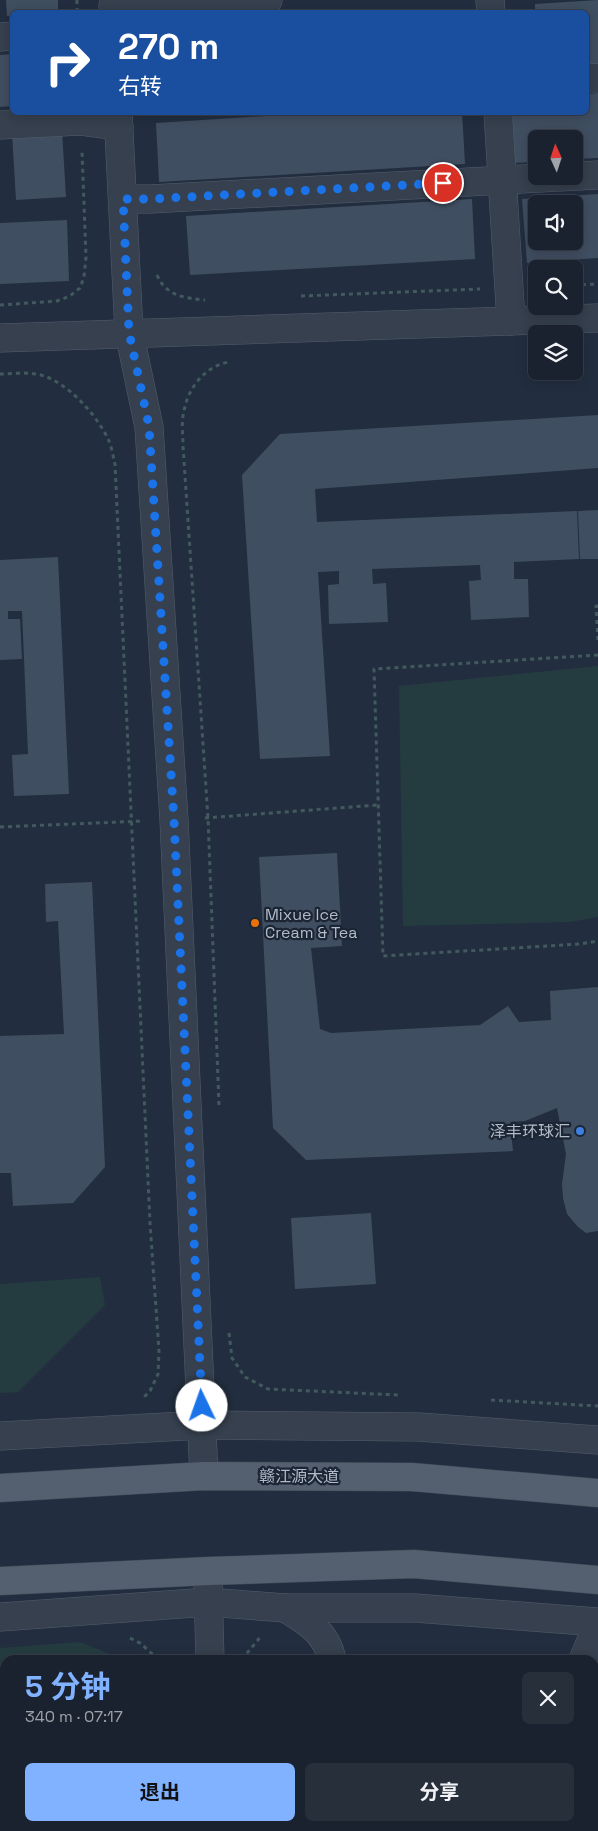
<!DOCTYPE html>
<html lang="zh">
<meta charset="utf-8">
<style>
body{margin:0;font-family:"Space Grotesk","Noto Sans SC",sans-serif;background:#272f3b;color:#f1f3f6;height:100vh;display:flex;flex-direction:column;font-size:19px;white-space:nowrap}
*{box-sizing:border-box;margin:0}
p{font-size:16px;color:#9fa4aa}
.icon{flex:none;width:28px;height:28px;fill:none;stroke:currentColor;stroke-width:2;stroke-linecap:round;stroke-linejoin:round}
.map{position:relative;flex:1;overflow:hidden}
.side{position:absolute;left:0px;top:1655px;width:599px;height:176px;display:flex;flex-direction:column;background:#1a222f;border-radius:15px 15px 0 0;box-shadow:0 2px 12px #0003,0 0 0 1px #383f4b}
.side>*{flex:none}
.hud{position:absolute;left:10px;top:10px;width:579px;height:105px;border-radius:8px;box-shadow:0 2px 12px #0003,0 0 0 1px #383f4b;background:#1a4fa0;color:#fff;overflow:hidden}
.needle{width:32px;rotate:357deg}
.fabs{position:absolute;left:528px;top:130px;display:grid;gap:10px}
.fabs a{display:grid;place-items:center;width:55px;height:55px;border-radius:8px;background:#1a222f;box-shadow:0 2px 12px #0003,0 0 0 1px #383f4b;font-size:25px}
.pin{position:absolute;display:grid;place-items:center;width:42px;height:42px;color:#fff;margin:-21px;border:2px solid #fff;border-radius:50%;box-shadow:0 1px 5px #0007}
.me{position:absolute;width:55px;margin:-28px;rotate:357deg;stroke-linejoin:round;filter:drop-shadow(0 0 4px #0008)}
.turn{display:flex;align-items:center;gap:18px;height:105px;padding:0 25px;font-size:22px}
.turn .icon{width:65px;height:65px;stroke-width:2.5}
.turn b{display:block;font-size:35px;line-height:42px}
.round{display:grid;place-items:center;flex:none;width:52px;height:52px;border-radius:8px;background:#272f3b}
.headline{display:flex;align-items:center;justify-content:space-between;height:85px;padding:0 25px}
h1{font-size:30px;font-weight:700;line-height:38px;color:#81b2ff}
.button{display:flex;gap:10px;margin-top:auto;padding:10px 25px}
.button a{flex:1;height:58px;border-radius:8px;background:#81b2ff;color:#111;font-size:20px;font-weight:700;line-height:58px;text-align:center}
.button a+a{background:#272f3b;color:#f1f3f6}
.map>svg:first-child{display:block}
.green{fill:#243c40}
.building{fill:#404e61;fill-rule:evenodd}
.lines{fill:none;stroke-linecap:round;stroke-linejoin:round}
.minor-casing{stroke:#545e6c;stroke-width:29}
.major-casing{stroke:#3f4957;stroke-width:29}
.path{stroke:#42595d;stroke-width:3;stroke-dasharray:4 4;stroke-linecap:butt}
.minor{stroke:#36404e;stroke-width:28}
.major{stroke:#545f6f;stroke-width:28}
.route{stroke:#1a73e8;stroke-width:9;stroke-dasharray:0 16.2}
.food-dot{fill:#e8710a;stroke:#1b2533;stroke-width:2}
.shop-dot{fill:#3f7fe0;stroke:#1b2533;stroke-width:2}
.labels{text-anchor:middle;dominant-baseline:central;stroke-width:4.5;stroke-linejoin:round;paint-order:stroke}
.poi-label{font-size:16px;fill:#b2bbca;stroke:#1b2533;text-anchor:start}
.street-label{font-size:16px;fill:#b2bbca;stroke:#1b2533}
</style>
<div class="map">
<svg width="598" height="1831" viewBox="0 0 598 1831">
<rect width="100%" height="100%" fill="#222e3f"/>
<g class="green">
<path d="M598 666V917L570 922 403 926 399 686Z"/>
<path d="M100 1277 105 1305 18 1392 0 1393V1284Z"/>
<path d="M80 1642 125 1660H5V1761H0V1648Z"/>
</g>
<g class="building">
<path d="M6 0H58V12H12V16H7Z"/>
<path d="M598 0V64L586 65V12H535V4Z"/>
<path d="M457 9 458 12H426V11Z"/>
<path d="M12 54V106L0 107V55Z"/>
<path d="M598 93V158L574 159V139H536V162L511 163 507 112H586V94Z"/>
<path d="M328 112H462L465 164 159 182 156 123Z"/>
<path d="M62 131 66 197 16 200 12 134Z"/>
<path d="M598 194V258L527 263 522 199ZM536 204H574V241H536Z"/>
<path d="M472 199 475 259 190 275 186 216Z"/>
<path d="M67 220 69 281 0 284V223Z"/>
<path d="M598 415V468L315 489 317 522 577 511 579 559 514 562V579H528L529 617 471 620 469 581 481 580 480 565 372 569 373 584 386 583 388 622 329 624 328 585 339 584V571L318 572 330 756 260 759 242 475 280 434Z"/>
<path d="M598 510V559H580L578 511Z"/>
<path d="M58 557 69 794 14 796 12 755 28 754 22 611H8V619H20L22 659 0 660V560Z"/>
<path d="M337 853 342 946 311 948 320 1029 331 1033 480 1025 508 1006 519 1022 551 1020 550 991 598 987V1231L586 1233 578 1227 567 1214 563 1198 562 1184 566 1154 557 1108 525 1121 510 1122 513 1151 306 1160 273 1128 259 857Z"/>
<path d="M92 882 105 1167 73 1203 13 1206 11 1173H0V1036L64 1034 58 921 46 922 45 884Z"/>
<path d="M371 1213 376 1284 295 1289 291 1218Z"/>
<path d="M296 1826V1831H267V1827Z"/>
<path d="M405 1826H515L516 1831H405Z"/>
<path d="M101 1827 112 1831H57V1830Z"/>
</g>
<g class="lines">
<defs>
<g id="minor">
<path d="M490 0 491 12"/>
<path d="M113 6H140L268 0"/>
<path d="M0 37 12 36"/>
<path d="M586 78H598"/>
<path d="M118 112 129 332 149 427 174 820 204 1476"/>
<path d="M498 112 511 321"/>
<path d="M0 125 81 121 119 126"/>
<path d="M123 199H150L598 175"/>
<path d="M0 338 598 318"/>
<path d="M0 1436 203 1425 419 1427 598 1440"/>
<path d="M208 1584 210 1660"/>
<path d="M285 1608C307 1621 327 1633 332 1660"/>
<path d="M0 1617 208 1602 285 1608H415L598 1622"/>
<path d="M583 1660 598 1624"/>
<path d="M219 1826V1831"/>
<path d="M347 1826 353 1831"/>
<path d="M509 1831 514 1826"/>
</g>
<g id="major">
<path d="M0 1488 204 1476 412 1477 598 1493"/>
<path d="M0 1581 209 1571 414 1564 598 1580"/>
</g>
</defs>
<use href="#minor" class="minor-casing"/>
<use href="#major" class="major-casing"/>
<g class="path">
<path d="M77 0V12"/>
<path d="M157 275C166 296 184 298 205 300"/>
<path d="M574 285 598 284"/>
<path d="M301 296 480 289"/>
<path d="M0 305 57 301 70 296 80 288 84 277 86 257 82 151"/>
<path d="M0 374C11 374 24 372 35 374 64 377 98 416 109 441 112 448 113 457 115 464L150 1223 159 1351 158 1374 150 1391 143 1398"/>
<path d="M598 606H596L598 642"/>
<path d="M598 655 374 669 383 956 580 944 598 941"/>
<path d="M205 818 378 805"/>
<path d="M0 827 144 821"/>
<path d="M219 1105 208 818 183 446C183 435 181 422 184 411 188 388 205 366 229 362"/>
<path d="M229 1333 232 1358 245 1377 268 1389 398 1395"/>
<path d="M491 1400 598 1406"/>
<path d="M130 1638 140 1643 159 1660"/>
<path d="M243 1660V1658L262 1635"/>
</g>
<use href="#minor" class="minor"/>
<use href="#major" class="major"/>
</g>
<g class="lines">
<path class="route" d="M202 1406 174 820 149 426 129 332 123 199H150L443 183"/>
</g>
<circle class="food-dot" cx="255" cy="923" r="5"/>
<circle class="shop-dot" cx="580" cy="1131" r="5"/>
<g class="labels">
<g class="poi-label">
<text x="265" y="914">Mixue Ice<tspan x="265" dy="18">Cream &amp; Tea</tspan></text>
<text x="570" y="1131" text-anchor="end">泽丰环球汇</text>
</g>
<g class="street-label">
<text x="299" y="1476">赣江源大道</text>
</g>
</g>
</svg>
<div class="fabs">
<a><svg class="needle" viewBox="-14 -14 28 28"><path d="M0-13l5 13h-10z" fill="#e53935"/><path d="M0 13l5-13h-10z" fill="#9fa4aa"/></svg></a>
<a><svg class="icon" aria-label="sound" viewBox="0 0 24 24"><path d="M4 9h4l5-4v14l-5-4H4zM17 9q2 3 0 6"/></svg></a>
<a><svg class="icon" aria-label="search" viewBox="0 0 24 24"><circle cx="10" cy="10" r="6"/><path d="M15 15l6 6"/></svg></a>
<a><svg class="icon" aria-label="layers" viewBox="0 0 24 24"><path d="M12 4l9 5-9 5-9-5zM3 14l9 5 9-5"/></svg></a>
</div>
<div class="pin" style="left:443px;top:183px;background:#d93025"><svg class="icon" aria-label="arrive" viewBox="0 0 24 24"><path d="M6 21V4h12l-3 4 3 4H6"/></svg></div>
<svg class="me" style="left:202px;top:1406px" viewBox="-20 -20 40 40"><circle r="19" fill="#fff"/><path d="M0-13L10 11 0 6-10 11z" fill="#1a73e8"/></svg>
<div class="hud">
<div class="turn"><svg class="icon" aria-label="right" viewBox="0 0 24 24"><path d="M7 20v-9h11M14 6l5 5-5 5"/></svg><div><b>270 m</b>右转</div></div>
</div>
<section class="side">
<div class="headline"><div><h1>5 分钟</h1><p>340 m · 07:17</p></div><a class="round"><svg class="icon" aria-label="close" viewBox="0 0 24 24"><path d="M6 6l12 12M18 6L6 18"/></svg></a></div>
<div class="button"><a>退出</a><a>分享</a></div>
</section>
</div>
